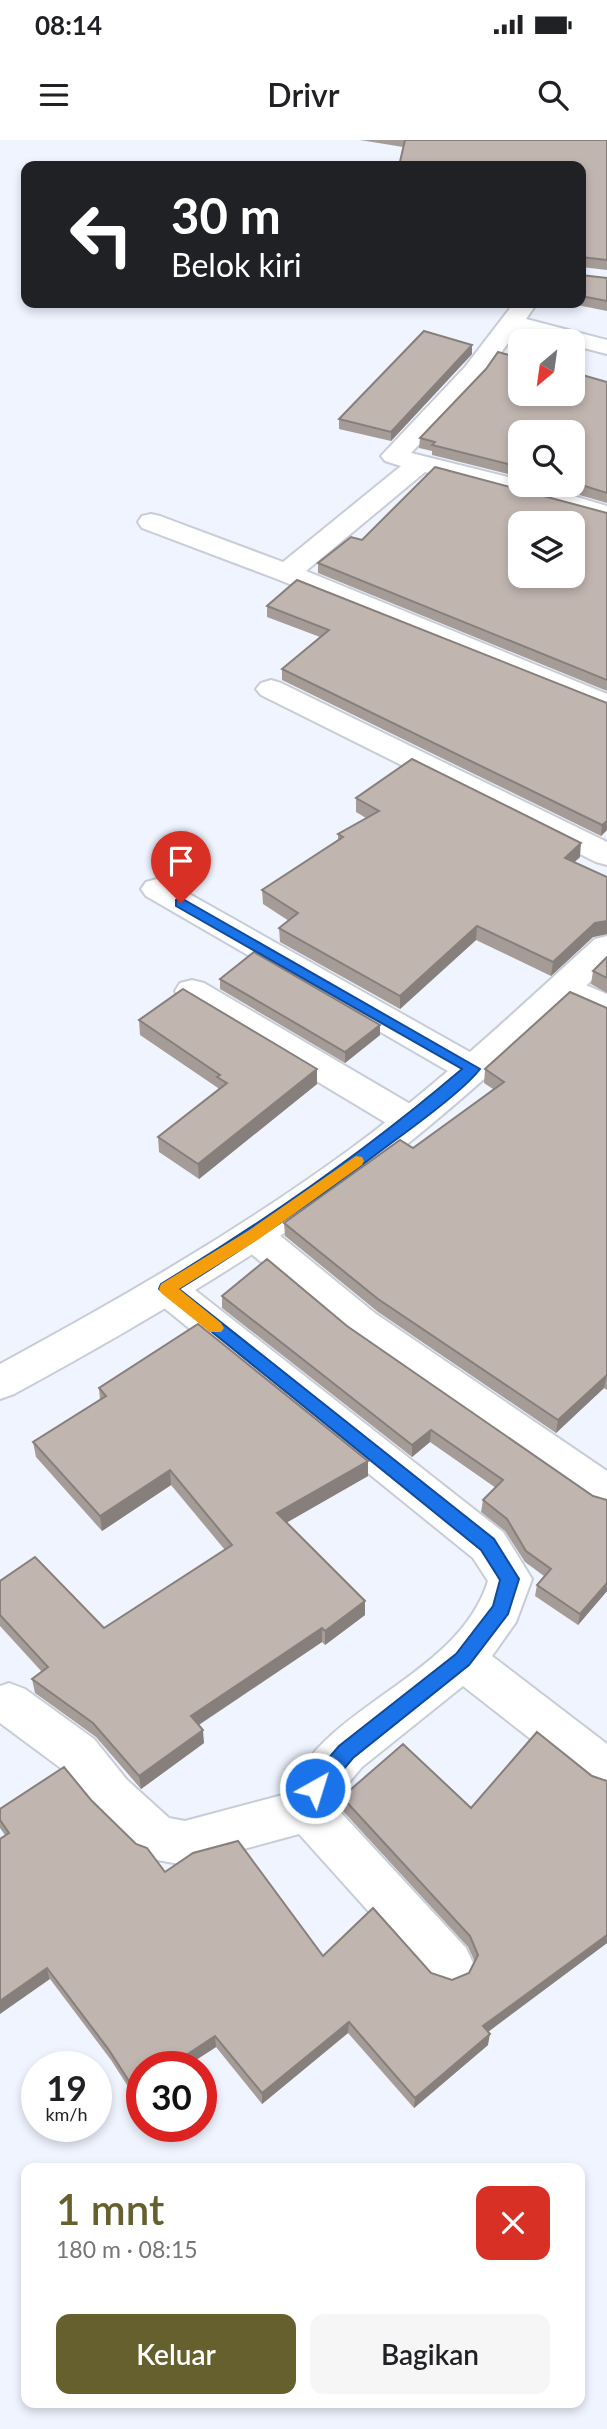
<!DOCTYPE html>
<html lang="id">
<meta charset="utf-8">
<style>
body{margin:0;font-family:Lato,sans-serif;background:#f6f6f6;color:#202124;height:100vh;display:flex;flex-direction:column;font-size:26px;white-space:nowrap}
*{box-sizing:border-box;margin:0}
p{font-size:23px;color:#757577}
.icon{flex:none;width:38px;height:38px;fill:none;stroke:currentColor;stroke-width:2;stroke-linecap:round;stroke-linejoin:round}
.map{position:relative;flex:1;overflow:hidden}
.panel{position:absolute;left:21px;top:2023px;width:564px;height:245px;display:flex;flex-direction:column;background:#fff;border-radius:14px;box-shadow:0 4px 10px #0003}
.panel>*{flex:none}
.banner{position:absolute;left:21px;top:21px;width:565px;height:147px;border-radius:14px;box-shadow:0 4px 10px #0003;background:#202124;color:#fff;overflow:hidden}
.needle{width:46px;rotate:209deg}
.controls{position:absolute;left:508px;top:189px;display:grid;gap:14px}
.controls a{display:grid;place-items:center;width:77px;height:77px;border-radius:14px;background:#fff;box-shadow:0 4px 10px #0003;font-size:35px}
.speed{position:absolute;left:21px;top:1911px;display:flex;gap:14px;font-size:35px;font-weight:700;text-align:center}
.speed>*{display:grid;place-content:center;width:91px;height:91px;border-radius:50%;background:#fff;box-shadow:0 4px 10px #0003;line-height:1}
.speed small{font-size:18px;font-weight:400}
.speed .limit{border:10px solid #d22;background:#fff;color:#111}
.pin{position:absolute;display:grid;place-items:center;width:60px;height:60px;color:#fff;margin:-72px -30px;border-radius:50% 50% 50% 0;rotate:-45deg;box-shadow:0 0 7px #0007}
.pin .icon{rotate:45deg}
.me{position:absolute;width:77px;margin:-38px;rotate:39deg;stroke-linejoin:round;filter:drop-shadow(0 0 5px #0008)}
.turn{display:flex;align-items:center;gap:24px;height:147px;padding:0 35px;font-size:32px}
.turn .icon{width:91px;height:91px;stroke-width:2.5}
.turn b{display:block;font-size:49px;line-height:60px}
.round{display:grid;place-items:center;flex:none;width:74px;height:74px;border-radius:14px;background:#f6f6f6}
.headline{display:flex;align-items:center;justify-content:space-between;height:119px;padding:0 35px}
h1{font-size:42px;font-weight:600;line-height:52px;color:#65602d}
.button{display:flex;gap:14px;margin-top:auto;padding:14px 35px}
.button a{flex:1;height:80px;border-radius:14px;background:#65602d;color:#fff;font-size:28px;font-weight:600;line-height:80px;text-align:center}
.button a+a{background:#f6f6f6;color:#202124}
.status{display:flex;justify-content:space-between;align-items:center;height:49px;padding:0 35px;background:#fff;direction:ltr}
.status svg{height:19px;fill:currentColor}
header{display:flex;justify-content:space-between;align-items:center;height:91px;padding:0 35px;background:#fff;font-size:32px;font-weight:600}
.map>svg:first-child{display:block}
.lines{fill:none;stroke-linecap:round;stroke-linejoin:round}
.minor-casing{stroke:#c7ccd6;stroke-width:4}
.secondary-casing{stroke:#c7ccd6;stroke-width:4}
.minor{fill:#fff;fill-rule:evenodd}
.secondary{fill:#fff;fill-rule:evenodd}
.wall{fill:#a69c97}
.shaded-wall{fill:#877f7b}
.building{fill:#c1b5b0;stroke:#877f7b;stroke-width:2;fill-rule:evenodd}
.route{fill:#1a73e8;stroke:#114b97;stroke-width:2}
.slow{fill:#f59e0b}
</style>
<div class="status"><b>08:14</b><svg viewBox="0 0 49 12"><path d="M0 12V9h3v3zM5 12V6h3v6zM10 12V3h3v9zM15 12V0h3v12zM26 1h20v11H26zM47 4h2v5h-2z"/></svg></div>
<header><svg class="icon" aria-label="menu" viewBox="0 0 24 24"><path d="M4 6h16M4 12h16M4 18h16"/></svg>Drivr<svg class="icon" aria-label="search" viewBox="0 0 24 24"><circle cx="10" cy="10" r="6"/><path d="M15 15l6 6"/></svg></header>
<div class="map">
<svg width="607" height="2289" viewBox="0 0 607 2289">
<rect width="100%" height="100%" fill="#eff4ff"/>
<g class="lines">
<defs>
<g id="minor">
<path d="M514 163H537L526 179 607 200V214L572 205V201H558L517 191 483 237 411 313 520 340V345H537L607 366V382L425 332 306 431 607 554V573L277 439 142 388 138 382 142 376 151 374 160 376 283 422 401 326 385 321 381 316 465 227Z"/>
<path d="M271 540 281 543 607 702V725L596 722 261 555 256 549 261 543Z"/>
<path d="M157 739 168 742 484 920 490 929 484 938 472 941 460 938 146 756 141 749 146 742Z"/>
<path d="M564 836 607 854V880L552 855 547 847 552 839Z"/>
<path d="M192 840 204 843 424 972 429 981 424 990 411 994 398 990 180 859 175 851 180 843Z"/>
<path d="M254 1081 267 1085 376 1174 607 1331V1370L592 1365 348 1196 241 1105 235 1095 241 1085Z"/>
<path d="M167 1134 181 1139 503 1392 532 1439 516 1482 492 1516 607 1604V1652L591 1646 463 1546 362 1627 335 1659 333 1664 466 1808 474 1825 466 1842 449 1849 432 1842 299 1694 185 1725 157 1720 140 1714 95 1670 62 1629 0 1583V1546L9 1543 25 1549 94 1599 127 1640 169 1678 185 1681 290 1653C319 1567 458 1538 488 1441L473 1418 153 1159 148 1149 153 1139Z"/>
</g>
<path id="secondary" d="M607 796V826C532 896 457 967 375 1029 261 1114 139 1186 14 1254L0 1259V1224C120 1159 238 1091 349 1010 436 946 515 872 595 799Z"/>
</defs>
<use href="#minor" class="minor-casing"/>
<use href="#secondary" class="secondary-casing"/>
<use href="#minor" class="minor"/>
<use href="#secondary" class="secondary"/>
</g>
<g class="wall">
<path d="M360 0H607V130L581 127V26L403 7Z"/>
<path d="M581 135 607 138V171L567 163H581Z"/>
<path d="M472 214 391 301 339 289V279Z"/>
<path d="M607 242V363L545 345H572V292H520V337L432 315V311L419 308 420 298Z"/>
<path d="M607 373V551L318 433V423L362 400Z"/>
<path d="M267 466 607 563V690L601 696 282 540V529L320 497 267 477Z"/>
<path d="M356 658 580 717 574 722 607 737V794L593 797 551 836 476 800 400 869 280 802 279 788 289 781 263 764 262 750 338 701V694L366 678 356 672Z"/>
<path d="M607 817V853L591 844 593 831Z"/>
<path d="M220 839 380 895 345 923 220 849Z"/>
<path d="M607 868V1250L604 1248 556 1293 378 1172 285 1096 284 1083 413 1008 493 949 484 943 485 929Z"/>
<path d="M139 880 317 929V944L199 1039 159 1012 158 997 218 951V948L140 895Z"/>
<path d="M222 1156 347 1186 593 1356 607 1360V1451L578 1485 535 1456 537 1445 544 1436 525 1422 505 1391 481 1372 483 1360 496 1348 430 1302 412 1317 222 1168Z"/>
<path d="M99 1248 368 1336 286 1383 365 1475 325 1505 322 1502 199 1585 204 1603 141 1649 96 1597 35 1553 32 1539 42 1532 0 1486V1441L104 1488 225 1410 171 1345 102 1391 36 1317 33 1302 100 1260Z"/>
<path d="M342 1657 607 1803 488 1892V1905L414 1968 348 1893 262 1964 216 1907 185 1927H142V1955L136 1959 111 1920 50 1839 5 1695 0 1688V1669L91 1660 165 1732 323 1816 431 1833 452 1840 469 1833 475 1822 468 1807 341 1669Z"/>
</g>
<g class="shaded-wall">
<path d="M472 205V214L391 301V292Z"/>
<path d="M607 681V690L601 696 602 685Z"/>
<path d="M581 703 580 717 564 732 565 718Z"/>
<path d="M607 781V794L593 797 551 836 553 822 595 783Z"/>
<path d="M477 786 476 800 400 869V856Z"/>
<path d="M380 885V895L345 923V912Z"/>
<path d="M317 929V944L199 1039 198 1024Z"/>
<path d="M607 1235 604 1248 556 1293 558 1280Z"/>
<path d="M431 1290 430 1302 412 1317V1305Z"/>
<path d="M368 1321V1336L277 1388V1373Z"/>
<path d="M170 1330 171 1345 102 1391 100 1376Z"/>
<path d="M607 1443V1451L578 1485 580 1474Z"/>
<path d="M365 1461V1475L325 1505V1491Z"/>
<path d="M322 1488V1502L192 1589 191 1576Z"/>
<path d="M203 1590 204 1603 141 1649 139 1636Z"/>
<path d="M607 1795V1803L481 1897 483 1886Z"/>
<path d="M47 1828 50 1839 0 1874V1861Z"/>
<path d="M349 1882 348 1893 262 1964V1953Z"/>
<path d="M490 1894 488 1905 414 1968 415 1958Z"/>
<path d="M215 1896 216 1907 185 1927H168Z"/>
<path d="M142 1944V1955L136 1959 134 1949Z"/>
</g>
<g class="building">
<path d="M405 0H607V120L581 117V26H399Z"/>
<path d="M581 135 607 138V161L581 156Z"/>
<path d="M424 191 472 205 391 292 339 279Z"/>
<path d="M498 212 520 218V254H572V232L607 242V353L572 342V292H520V327L432 305 435 302 420 298 486 229Z"/>
<path d="M435 327 607 373V540L318 423 351 397 362 400ZM520 383H572V436H520Z"/>
<path d="M297 440 607 563V681L602 685 282 529 329 490 267 466Z"/>
<path d="M412 619 581 703 565 718 607 737V781L595 783 553 822 477 786 400 856 279 788 298 773 262 750 343 697 338 694 379 671 356 658Z"/>
<path d="M254 812 380 885 345 912 220 839Z"/>
<path d="M607 817V838L593 831Z"/>
<path d="M183 849 317 929 198 1024 158 997 227 943 217 937 220 935 139 880Z"/>
<path d="M570 852 607 868V1235L558 1280 378 1159 284 1083 400 1000 413 1008 504 942 485 929Z"/>
<path d="M267 1119 347 1186 593 1356 607 1360V1443L580 1474 537 1445 551 1429 526 1411 507 1379 483 1360 503 1340 431 1290 412 1305 222 1156Z"/>
<path d="M198 1184 368 1321 277 1373 365 1461 325 1491 322 1488 191 1576 203 1590 139 1636 93 1583 32 1539 48 1527 0 1475V1441L35 1417 104 1488 232 1405 170 1330 100 1376 33 1302 106 1256 99 1248Z"/>
<path d="M537 1592 592 1636 607 1641V1795L483 1886 490 1894 415 1958 349 1882 262 1953 215 1896 168 1927H142V1944L134 1949 109 1910 47 1828 0 1861V1699L9 1693 0 1680V1669L64 1627 91 1660 136 1704 147 1708 165 1732 193 1713 238 1701 323 1816 373 1768 431 1833 452 1840 469 1833 478 1815 470 1796 342 1657 403 1604 471 1668Z"/>
</g>
<path class="route" d="M181 758 480 929C465 949 416 985 394 1001 324 1054 253 1103 179 1149L494 1399 519 1439 508 1474 469 1525 353 1618 322 1655 315 1657 308 1655 306 1648 308 1642 339 1606 456 1514 493 1466 500 1440 481 1410 159 1149 161 1144C267 1080 367 1010 462 929L176 766V760Z"/>
<path class="slow" d="M356 1016 362 1017 364 1021 362 1025 259 1099 179 1149 221 1183 224 1188 221 1192H210L161 1153 159 1149 161 1144 248 1091Z"/>
</svg>
<div class="controls">
<a><svg class="needle" viewBox="-14 -14 28 28"><path d="M0-13l5 13h-10z" fill="#e53935"/><path d="M0 13l5-13h-10z" fill="#757577"/></svg></a>
<a><svg class="icon" aria-label="search" viewBox="0 0 24 24"><circle cx="10" cy="10" r="6"/><path d="M15 15l6 6"/></svg></a>
<a><svg class="icon" aria-label="layers" viewBox="0 0 24 24"><path d="M12 4l9 5-9 5-9-5zM3 14l9 5 9-5"/></svg></a>
</div>
<div class="speed"><div>19<small>km/h</small></div><div class="limit">30</div></div>
<div class="pin" style="left:181px;top:763px;background:#d93025"><svg class="icon" aria-label="arrive" viewBox="0 0 24 24"><path d="M6 21V4h12l-3 4 3 4H6"/></svg></div>
<svg class="me" style="left:315px;top:1648px" viewBox="-20 -20 40 40"><circle r="17" fill="#1a73e8" stroke="#fff" stroke-width="3"/><path d="M0-11L8 9 0 5-8 9z" fill="#fff"/></svg>
<div class="banner">
<div class="turn"><svg class="icon" aria-label="left" viewBox="0 0 24 24"><path d="M17 20v-9H6M10 6l-5 5 5 5"/></svg><div><b>30 m</b>Belok kiri</div></div>
</div>
<section class="panel">
<div class="headline"><div><h1>1 mnt</h1><p>180 m · 08:15</p></div><a class="round" style="background:#d93025;color:#fff"><svg class="icon" aria-label="close" viewBox="0 0 24 24"><path d="M6 6l12 12M18 6L6 18"/></svg></a></div>
<div class="button"><a>Keluar</a><a>Bagikan</a></div>
</section>
</div>
